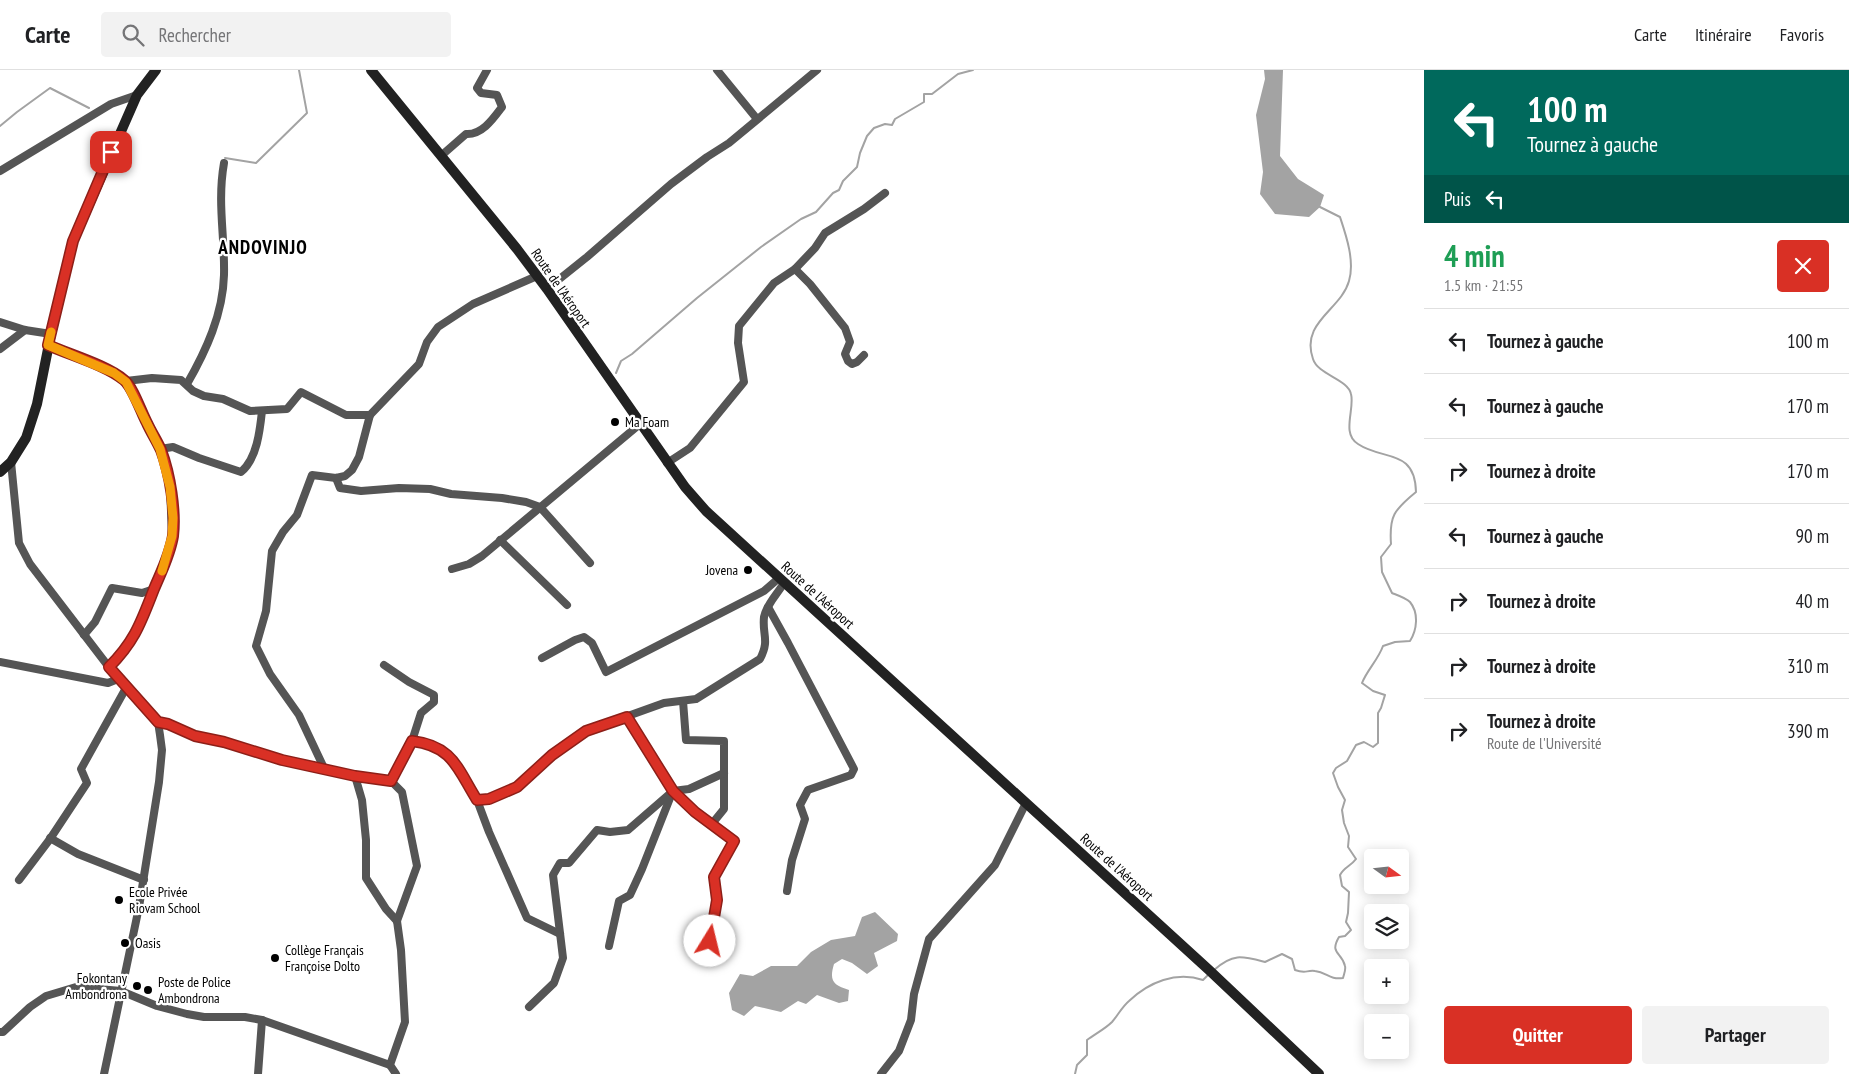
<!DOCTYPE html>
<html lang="fr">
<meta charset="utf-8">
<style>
body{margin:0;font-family:"PT Sans Narrow",sans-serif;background:#f2f2f2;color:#202124;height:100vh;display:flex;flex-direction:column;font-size:19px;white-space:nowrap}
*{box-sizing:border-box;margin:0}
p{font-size:16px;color:#757577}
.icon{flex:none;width:28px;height:28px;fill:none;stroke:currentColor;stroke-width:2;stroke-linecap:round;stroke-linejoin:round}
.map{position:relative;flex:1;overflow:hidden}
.panel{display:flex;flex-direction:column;background:#fff;width:425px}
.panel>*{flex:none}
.hud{background:#00695c;color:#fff;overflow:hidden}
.needle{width:32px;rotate:105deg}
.tools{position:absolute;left:1364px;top:779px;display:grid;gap:10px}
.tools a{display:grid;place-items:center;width:45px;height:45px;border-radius:5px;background:#fff;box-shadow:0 2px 12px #0003;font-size:25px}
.pin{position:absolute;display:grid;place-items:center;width:42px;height:42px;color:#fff;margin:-21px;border-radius:10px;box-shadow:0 2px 8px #0006}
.me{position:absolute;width:55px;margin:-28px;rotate:9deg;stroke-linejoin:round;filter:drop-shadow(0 0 4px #0008)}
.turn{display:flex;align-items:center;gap:18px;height:105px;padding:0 20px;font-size:22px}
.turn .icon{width:65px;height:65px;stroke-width:2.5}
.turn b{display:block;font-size:35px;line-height:42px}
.then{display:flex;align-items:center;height:48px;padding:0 20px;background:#0003;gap:10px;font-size:19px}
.round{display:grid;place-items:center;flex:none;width:52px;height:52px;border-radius:5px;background:#f2f2f2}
.head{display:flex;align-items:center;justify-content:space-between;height:85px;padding:0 20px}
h1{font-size:30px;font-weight:800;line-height:38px;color:#1e9e55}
.action{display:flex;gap:10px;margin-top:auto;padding:10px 20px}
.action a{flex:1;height:58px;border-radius:5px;background:#d93025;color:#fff;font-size:20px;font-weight:800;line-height:58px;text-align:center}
.action a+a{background:#f2f2f2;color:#202124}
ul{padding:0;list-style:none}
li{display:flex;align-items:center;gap:15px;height:65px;padding:0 20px;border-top:1px solid #e0e0e0}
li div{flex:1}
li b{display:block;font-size:19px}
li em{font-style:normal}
header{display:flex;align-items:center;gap:30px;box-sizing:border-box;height:70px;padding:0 25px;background:#fff;border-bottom:1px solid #e0e0e0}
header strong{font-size:24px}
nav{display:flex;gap:28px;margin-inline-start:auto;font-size:18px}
.search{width:350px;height:45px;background:#f2f2f2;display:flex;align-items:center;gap:12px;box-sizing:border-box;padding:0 18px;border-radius:5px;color:#757577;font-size:19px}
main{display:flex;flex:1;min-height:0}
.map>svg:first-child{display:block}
.water{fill:#a3a3a3}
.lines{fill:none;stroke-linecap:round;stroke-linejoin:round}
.stream{stroke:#a3a3a3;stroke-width:2}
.street{stroke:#555;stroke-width:8}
.secondary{stroke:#222;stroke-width:10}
.route-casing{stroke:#8d1f18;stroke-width:12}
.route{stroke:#d93025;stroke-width:9}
.slow{stroke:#f59e0b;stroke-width:9}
.poi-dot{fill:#000;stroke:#fff;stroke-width:2}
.labels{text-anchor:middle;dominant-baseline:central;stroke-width:4.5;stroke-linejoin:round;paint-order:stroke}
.street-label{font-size:14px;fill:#000;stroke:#fff}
.poi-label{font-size:14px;fill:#000;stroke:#fff;text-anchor:start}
.district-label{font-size:19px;font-weight:bold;letter-spacing:1px;fill:#000;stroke:#fff}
</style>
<header>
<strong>Carte</strong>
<div class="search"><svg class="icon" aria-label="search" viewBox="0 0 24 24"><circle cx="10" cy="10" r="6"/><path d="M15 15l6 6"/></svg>Rechercher</div>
<nav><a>Carte</a><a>Itinéraire</a><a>Favoris</a></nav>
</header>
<main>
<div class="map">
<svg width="1424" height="1004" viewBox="0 0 1424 1004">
<rect width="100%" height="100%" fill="#fff"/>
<g class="water">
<path d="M1264 0H1283L1280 86 1298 109 1324 125 1320 137 1309 147 1275 144 1260 124 1263 102 1256 45 1265 9Z"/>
<path d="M875 842 898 864 897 871 874 883 878 896 867 904 852 893 842 889 834 894C829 911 833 915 849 920L848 931 839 933 817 925 806 934 798 931 781 942 755 936 744 946 732 940 729 923 740 904 753 906 771 896H797L811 882 831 870 855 866 862 847Z"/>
</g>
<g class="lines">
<g class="stream">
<path d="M0 56 17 42 50 18 89 38"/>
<path d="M225 88 256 93 307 43 299 0"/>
<path d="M616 303 621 291 632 284 697 228 761 177 801 149 816 142 833 123 839 120 843 111 857 97 860 83 867 66 874 58 885 54 892 55 895 49 924 32V24H932L958 4 973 0"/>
<path d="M1214 900C1233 883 1242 886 1265 892L1282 884 1292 889 1295 900C1306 904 1306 900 1315 901 1327 902 1329 910 1343 908 1344 904 1346 900 1345 896 1342 882 1329 884 1339 867L1345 866 1351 860 1346 852 1348 843 1349 822 1342 816 1340 805C1344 797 1351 796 1356 789L1348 777 1349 766 1344 753 1342 740 1345 730 1338 717 1333 703 1336 698 1347 691 1356 675 1364 672 1373 677 1378 673V643L1381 638 1385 625 1373 621 1362 613C1367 600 1378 590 1383 576L1395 572 1410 571C1417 560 1419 543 1410 532 1406 528 1397 525 1392 523L1382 502 1381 487 1391 474C1389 446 1394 440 1416 422 1415 378 1383 391 1358 374 1341 364 1355 339 1351 324 1348 309 1318 305 1313 289 1300 252 1341 240 1349 211 1355 191 1346 165 1340 147L1320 137"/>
<path d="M1075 1004 1077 995 1087 985V970C1095 964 1105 959 1112 952 1118 945 1122 937 1129 931 1149 912 1176 901 1203 910L1209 904"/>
</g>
<g class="street">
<path d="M717 0 757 49"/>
<path d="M442 85 466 64C482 65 493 49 502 37L497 25 481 23 477 18 487 0"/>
<path d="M0 101 111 34 137 25"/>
<path d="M795 199 810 214 845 258 850 272 845 284 848 291 852 294 857 292 864 285"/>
<path d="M547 219 587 187 671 114 707 87 729 73 817 0"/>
<path d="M0 252 25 260 51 264"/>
<path d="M48 275 114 303 126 311 160 379 170 417 172 466 163 499 154 519 146 541 136 562 122 584 109 597"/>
<path d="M0 279 25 260"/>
<path d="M126 311 152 308 181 310 193 321 204 326 223 329 250 341 287 339 301 322 346 345H370"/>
<path d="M187 314C206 281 223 244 224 205 225 166 217 133 224 93"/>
<path d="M160 379 173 377 199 388 241 402C257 389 260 360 262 341"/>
<path d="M11 392 19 473 30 494 118 609 158 652 160 665 162 680 159 712 139 837 104 1004"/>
<path d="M667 393 690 378 744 312 738 273 739 256 774 213 795 199 815 178 825 163 864 139 885 123"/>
<path d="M336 408 340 418 361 421 399 418 430 419 451 424 502 428 526 432 540 437 590 493"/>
<path d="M500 470 567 535"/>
<path d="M452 499 469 494 482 486 640 354"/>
<path d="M768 537 788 573 854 699 851 705 808 720 800 735 805 749 792 790 787 821"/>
<path d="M84 565 95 552 112 518 142 523 154 519"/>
<path d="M542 588 575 570 584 567 592 573 606 602 764 521 779 508"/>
<path d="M0 592 108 613 118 609"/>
<path d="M384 595 409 612 434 625V632L421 643 412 671"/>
<path d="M683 631 686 670 724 671V739L711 755"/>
<path d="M627 647 673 721 695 741 734 771 714 807 717 830 710 871"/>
<path d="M158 652 169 654 195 666 224 671 282 690 355 706 391 711 412 671C453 676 457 698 477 730L489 729 517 717 552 685 586 661 664 633 696 629 760 589C770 570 762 565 764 547 766 535 778 523 784 513"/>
<path d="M324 698 299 645 270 604 256 576 266 541 272 481 283 462 297 445 312 405 336 408 345 406 352 400 359 387 370 345 419 294 427 272 438 257 473 234 537 206"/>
<path d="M355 706 362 730 366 770V808L386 839 397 851 401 880 405 952 390 995 396 1004"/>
<path d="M391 711 402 722 417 796 397 851"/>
<path d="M477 730 489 762 527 848 560 864"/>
<path d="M50 768 78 784 144 810"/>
<path d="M19 810 50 769 87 713 81 699 126 618"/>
<path d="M609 876 619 831 630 825 642 799 672 723"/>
<path d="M529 937 554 913 563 888 553 805 560 793H569L597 760 610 762 628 760 673 721 689 719 724 703"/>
<path d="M0 962H3L30 937 46 926 76 917 121 921 157 936 187 944 204 947H245L262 950 390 995"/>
<path d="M258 1004 262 950"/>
<path d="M881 1004 899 981 911 950 914 924 929 869 995 795 1026 733"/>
</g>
<g class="secondary">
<path d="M371 0 517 179 547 219 685 417 706 441 1209 900 1319 1004"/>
<path d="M0 402 11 392 26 368 37 334 51 264 73 171 137 25 156 0"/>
</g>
</g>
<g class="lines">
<defs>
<path id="route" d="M111 82 73 171 48 275C70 285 106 295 124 310 133 317 141 342 147 353 151 362 157 371 161 380 170 404 176 441 173 466 170 485 161 502 154 519 141 552 135 571 109 597L158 652 168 654 195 666 224 672 282 690 355 706 391 711 412 671C453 676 457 698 477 730L489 729 517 717 552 685 586 661 627 647 673 721 695 742 734 771 714 807 717 830 710 871"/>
</defs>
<use href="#route" class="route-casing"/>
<use href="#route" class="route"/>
<path class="slow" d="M51 262 48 275 114 303 126 312 160 379 170 417 173 448 172 466 162 501"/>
</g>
<g class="poi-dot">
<circle cx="615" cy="352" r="5"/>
<circle cx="748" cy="500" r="5"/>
<circle cx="119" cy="830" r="5"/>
<circle cx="125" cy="873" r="5"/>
<circle cx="275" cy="888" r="5"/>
<circle cx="137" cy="916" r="5"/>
<circle cx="148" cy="920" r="5"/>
</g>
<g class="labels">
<g class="street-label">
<text transform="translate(561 218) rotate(55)">Route de l'Aéroport</text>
<text transform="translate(818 525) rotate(42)">Route de l'Aéroport</text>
<text transform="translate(1117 797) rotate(42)">Route de l'Aéroport</text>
</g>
<g class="poi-label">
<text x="625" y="352">Ma Foam</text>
<text x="738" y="500" text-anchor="end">Jovena</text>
<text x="129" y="822">Ecole Privée<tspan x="129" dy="16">Riovam School</tspan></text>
<text x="135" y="873">Oasis</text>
<text x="285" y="880">Collège Français<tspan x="285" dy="16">Françoise Dolto</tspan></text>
<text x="127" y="908" text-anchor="end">Fokontany<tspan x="127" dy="16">Ambondrona</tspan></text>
<text x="158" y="912">Poste de Police<tspan x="158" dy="16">Ambondrona</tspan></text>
</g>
<g class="district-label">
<text x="263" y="177">ANDOVINJO</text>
</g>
</g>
</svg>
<div class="tools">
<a><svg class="needle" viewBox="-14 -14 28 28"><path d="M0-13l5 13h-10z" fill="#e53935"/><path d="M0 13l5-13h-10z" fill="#757577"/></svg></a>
<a><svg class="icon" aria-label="layers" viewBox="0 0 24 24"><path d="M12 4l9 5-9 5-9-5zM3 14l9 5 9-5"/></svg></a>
<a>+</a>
<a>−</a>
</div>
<div class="pin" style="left:111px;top:82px;background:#d93025"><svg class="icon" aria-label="arrive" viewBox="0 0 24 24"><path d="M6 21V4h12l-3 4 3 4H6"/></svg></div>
<svg class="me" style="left:710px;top:871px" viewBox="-20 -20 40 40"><circle r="19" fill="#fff"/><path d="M0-13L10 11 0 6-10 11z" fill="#d93025"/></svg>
</div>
<section class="panel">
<div class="hud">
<div class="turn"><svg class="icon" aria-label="left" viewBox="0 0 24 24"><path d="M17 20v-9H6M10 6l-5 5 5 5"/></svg><div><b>100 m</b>Tournez à gauche</div></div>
<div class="then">Puis<svg class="icon" aria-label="left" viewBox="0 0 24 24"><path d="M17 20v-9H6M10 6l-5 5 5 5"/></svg></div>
</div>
<div class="head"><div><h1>4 min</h1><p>1.5 km · 21:55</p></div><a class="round" style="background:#d93025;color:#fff"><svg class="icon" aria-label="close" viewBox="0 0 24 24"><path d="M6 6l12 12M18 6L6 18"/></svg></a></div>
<ul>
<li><svg class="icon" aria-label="left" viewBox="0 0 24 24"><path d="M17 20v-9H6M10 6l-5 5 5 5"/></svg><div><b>Tournez à gauche</b></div><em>100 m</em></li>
<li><svg class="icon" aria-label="left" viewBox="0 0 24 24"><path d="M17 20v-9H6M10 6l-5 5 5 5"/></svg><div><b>Tournez à gauche</b></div><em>170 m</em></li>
<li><svg class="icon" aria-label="right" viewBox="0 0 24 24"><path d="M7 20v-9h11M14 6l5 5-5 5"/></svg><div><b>Tournez à droite</b></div><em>170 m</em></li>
<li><svg class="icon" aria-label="left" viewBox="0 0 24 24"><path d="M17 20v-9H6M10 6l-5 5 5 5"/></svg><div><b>Tournez à gauche</b></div><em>90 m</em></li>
<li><svg class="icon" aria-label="right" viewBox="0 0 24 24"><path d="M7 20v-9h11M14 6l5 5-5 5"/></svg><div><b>Tournez à droite</b></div><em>40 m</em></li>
<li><svg class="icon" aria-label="right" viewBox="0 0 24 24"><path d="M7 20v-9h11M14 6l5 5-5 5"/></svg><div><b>Tournez à droite</b></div><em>310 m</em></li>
<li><svg class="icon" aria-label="right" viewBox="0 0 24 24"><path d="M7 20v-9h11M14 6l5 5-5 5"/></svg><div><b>Tournez à droite</b><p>Route de l'Université</p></div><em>390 m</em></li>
</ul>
<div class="action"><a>Quitter</a><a>Partager</a></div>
</section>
</main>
